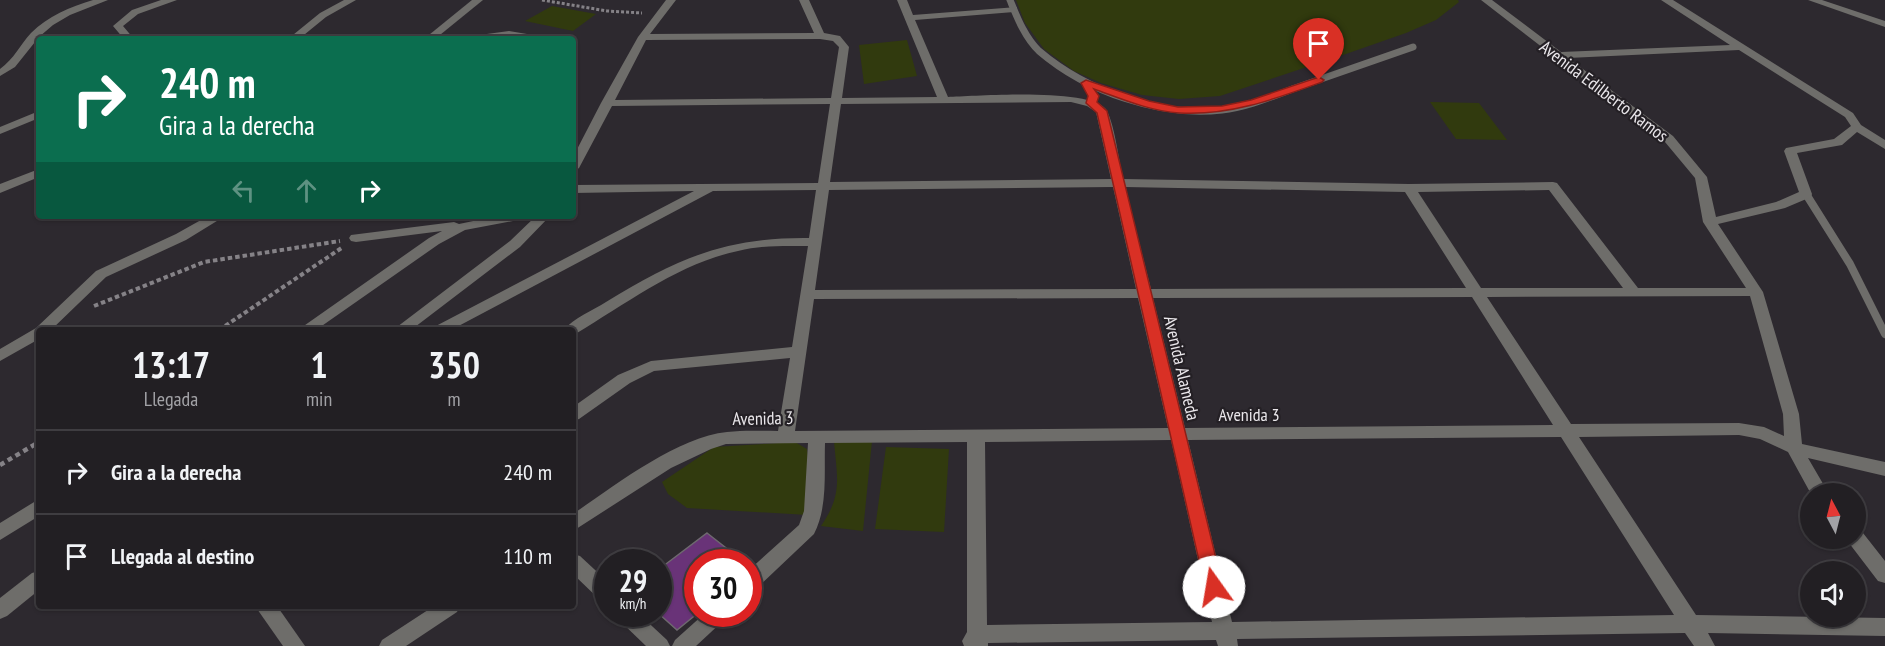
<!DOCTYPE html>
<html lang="es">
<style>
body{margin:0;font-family:"PT Sans Narrow",sans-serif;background:#2a272b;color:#f1f3f6;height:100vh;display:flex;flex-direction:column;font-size:22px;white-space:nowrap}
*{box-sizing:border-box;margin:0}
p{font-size:20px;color:#a2a2a6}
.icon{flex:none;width:33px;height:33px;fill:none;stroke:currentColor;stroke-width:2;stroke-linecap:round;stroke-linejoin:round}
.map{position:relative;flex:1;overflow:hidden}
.drawer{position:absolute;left:36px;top:327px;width:540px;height:282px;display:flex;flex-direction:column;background:#221f23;border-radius:6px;box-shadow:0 2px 4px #0004,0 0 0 2px #3f3d41}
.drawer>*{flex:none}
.hud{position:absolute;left:36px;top:36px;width:540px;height:183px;border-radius:6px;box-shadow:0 2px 4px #0004,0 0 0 2px #3f3d41;background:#0b6e4f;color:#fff;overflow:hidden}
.needle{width:39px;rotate:353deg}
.fabs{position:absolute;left:1800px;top:483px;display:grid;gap:12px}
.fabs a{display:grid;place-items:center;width:66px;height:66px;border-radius:50%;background:#221f23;box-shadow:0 2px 4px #0004,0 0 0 2px #3f3d41;font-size:30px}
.speed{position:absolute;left:594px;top:549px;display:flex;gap:12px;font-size:30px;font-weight:700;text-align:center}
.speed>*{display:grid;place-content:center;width:78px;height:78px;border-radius:50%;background:#221f23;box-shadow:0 2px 4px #0004,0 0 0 2px #3f3d41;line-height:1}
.speed small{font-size:15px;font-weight:400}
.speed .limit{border:9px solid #d22;background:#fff;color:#111}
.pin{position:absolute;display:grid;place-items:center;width:51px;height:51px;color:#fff;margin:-62px -26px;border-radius:50% 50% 50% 0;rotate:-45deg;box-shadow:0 0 6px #0007}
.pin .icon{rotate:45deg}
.me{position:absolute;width:66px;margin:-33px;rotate:347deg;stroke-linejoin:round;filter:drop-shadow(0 0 4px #0008)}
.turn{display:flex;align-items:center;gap:21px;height:126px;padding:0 24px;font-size:27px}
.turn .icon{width:78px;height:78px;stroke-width:2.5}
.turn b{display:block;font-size:42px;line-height:51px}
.lanes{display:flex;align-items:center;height:57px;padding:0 24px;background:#0003;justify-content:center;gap:30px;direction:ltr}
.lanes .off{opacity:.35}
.eta{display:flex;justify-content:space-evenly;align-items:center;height:102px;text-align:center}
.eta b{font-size:36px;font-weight:800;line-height:42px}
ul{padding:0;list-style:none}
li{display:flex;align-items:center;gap:18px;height:84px;padding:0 24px;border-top:2px solid #3f3d41}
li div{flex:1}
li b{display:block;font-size:22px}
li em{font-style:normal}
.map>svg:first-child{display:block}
.green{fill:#313a0e}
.building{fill:#693378;stroke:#6e696f;stroke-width:1.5}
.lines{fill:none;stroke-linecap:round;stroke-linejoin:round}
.path-far2{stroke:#858287;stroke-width:3;stroke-dasharray:3 2;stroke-linecap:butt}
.path-far1{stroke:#858287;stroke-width:4;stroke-dasharray:4.5 3;stroke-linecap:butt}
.path{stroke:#858287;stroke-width:4.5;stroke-dasharray:5 4;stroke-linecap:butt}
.lane-far1{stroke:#6e6d6a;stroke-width:7}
.lane{stroke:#6e6d6a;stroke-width:8}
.street{fill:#6e6d6a;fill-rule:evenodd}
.route{fill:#d93025;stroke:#8d1f18;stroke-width:1.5}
.labels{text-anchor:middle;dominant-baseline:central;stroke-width:4.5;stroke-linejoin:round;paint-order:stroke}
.street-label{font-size:18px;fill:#eae7eb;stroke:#242025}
</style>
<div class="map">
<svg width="1885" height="646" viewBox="0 0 1885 646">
<rect width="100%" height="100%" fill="#2d292f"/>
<g class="green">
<path d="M1016 0H1458L1459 2 1436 20 1406 33 1343 55 1220 96 1179 99 1142 95 1101 83 1074 71 1044 49 1025 23Z"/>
<path d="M552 6 596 14 573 31 525 21Z"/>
<path d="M907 40 917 76 864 84 859 45Z"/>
<path d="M1430 102 1479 103 1507 140 1456 139Z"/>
<path d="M834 441H872L863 531 821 526C843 494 837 478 834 441Z"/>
<path d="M795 442 807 449 813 485 808 515 687 508 668 494 662 482 714 447Z"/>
<path d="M886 447 949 449 944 532 875 529Z"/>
</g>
<path class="building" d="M707 533 744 562H698V613L677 630 658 613V570Z"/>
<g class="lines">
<path class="path-far2" d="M542 0 607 11 642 13"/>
<g class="path-far1">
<path d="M94 306 204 262 340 241"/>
<path d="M219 330 343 247"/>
</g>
<path class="path" d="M0 465 39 442"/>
<g class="lane-far1">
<path d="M1010 0C1017 17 1025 38 1039 51 1087 92 1160 117 1222 110 1249 107 1275 95 1301 86 1338 73 1376 60 1413 47"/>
<path d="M1086 83 1094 96 1091 103"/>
</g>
<path class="lane" d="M1806 194 1850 264 1885 334"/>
<g class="street">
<path d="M93 0H108L70 15 53 25 39 37 15 67 0 76V69C14 59 20 45 31 33 48 16 70 7 93 0Z"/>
<path d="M161 0H177L138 14 123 26 134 39H124L113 26 132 10Z"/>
<path d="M344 0H356L326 17 299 39H288L320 13Z"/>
<path d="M472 0H483L435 39H424Z"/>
<path d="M666 0H676L650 34 814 33 799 0H809L824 33 840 36 849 47 842 98 937 97 897 0H907L913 15 1017 7V11L1014 12 915 20 948 97C976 96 1095 87 1107 111 1115 127 1119 161 1123 179L1409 184 1553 182 1557 183 1638 288H1746L1703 222 1695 178 1665 142 1481 0H1492L1561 52 1730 45 1661 0H1673L1853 113 1861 125 1885 140V149L1857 132 1842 145 1797 153 1812 194 1811 197 1785 208 1718 224 1763 292 1799 414 1802 444 1885 462V476L1808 458 1829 494H1811L1788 452 1760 439 1739 435 1579 437 1696 615 1885 618V636L1708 633 1715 646H1694L1685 633 1237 639 1238 646H1218L1216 640 988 643V646H964L962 641 967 632V442L825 443C824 473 828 507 814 534L755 590 748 592V571L799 525 804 511 808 443 726 444 711 449 671 468 573 531V514C614 486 677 437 727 432 744 430 762 431 778 431L790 358 654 371 630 383 579 419 573 421V407L618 375 651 361 792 347 808 246C784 246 761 245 738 251 680 263 627 303 577 333L573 335V330H564C573 318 594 310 606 302 677 259 724 237 809 238L816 190 713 191 451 330H431L434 327 694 191 573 193V185L818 183 830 104 612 106 579 168 573 172V157L601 103 638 37ZM820 39 833 41 839 47 831 98 615 100 646 40ZM1739 50 1845 117 1851 126 1834 139 1786 148 1784 151 1799 192 1776 202 1716 217 1707 177 1673 136 1568 58ZM1071 102 1087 106 1096 112 1111 179 830 182 841 104ZM1113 187 1136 289 815 290 829 190ZM1125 187 1405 192 1466 288 1151 289ZM1549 190 1623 288H1481L1418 192ZM1750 296 1783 414 1784 436 1764 427 1739 423 1571 424 1487 297ZM1472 297 1553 425 1185 428 1153 298ZM1138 298 1168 428 795 431 814 299ZM1561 437 1674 615 1232 622 1188 440ZM1171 440 1212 622 987 625 985 442Z"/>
<path d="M1808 0H1822L1885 21V27Z"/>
<path d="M509 31 527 34 534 39 509 37 467 39 472 36Z"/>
<path d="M39 111V118L0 134V127Z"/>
<path d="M39 169V177L0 193V184Z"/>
<path d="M208 216H225L186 240 106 277 51 330H39V339L0 361V349L36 328 96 271 176 234Z"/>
<path d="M497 216H525L518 220 465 230 439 244 316 330H298L429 238 442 231 356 242 351 241 349 238 351 235 454 222 459 224Z"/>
<path d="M536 216H550L520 247 411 330H393L510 241Z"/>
<path d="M39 499V516L0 540V523Z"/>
<path d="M1856 530 1863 533 1885 561V583L1878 581 1849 543 1847 538H1856Z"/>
<path d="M573 554 580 556 608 582V603L601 601 573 574Z"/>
<path d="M39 571V590L7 616 0 619V598L32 573Z"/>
<path d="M255 606H277L305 646H283Z"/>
<path d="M434 606H460L457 612 406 646H379L382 640Z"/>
<path d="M616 614H639L667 640 670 646H646L619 620Z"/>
<path d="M704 614H727L724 620 696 646H672L675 640Z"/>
</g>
</g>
<path class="route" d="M1319 77 1324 80 1322 82C1275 99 1230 116 1179 113 1150 111 1122 99 1094 89L1099 96 1097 102 1107 111 1223 587 1220 592 1214 594 1207 592 1205 587 1097 113 1086 103 1088 96 1081 83 1086 80 1149 101 1178 107 1222 106 1251 100Z"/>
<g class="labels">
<g class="street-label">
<text transform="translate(1604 91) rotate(37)">Avenida Edilberto Ramos</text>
<text transform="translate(1182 368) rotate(77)">Avenida Alameda</text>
<text x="1249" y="414">Avenida 3</text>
<text transform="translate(763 418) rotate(-1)">Avenida 3</text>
</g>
</g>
</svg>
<div class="fabs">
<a><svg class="needle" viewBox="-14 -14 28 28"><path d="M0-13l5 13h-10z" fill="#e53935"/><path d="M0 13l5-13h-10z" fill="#a2a2a6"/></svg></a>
<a><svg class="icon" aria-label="sound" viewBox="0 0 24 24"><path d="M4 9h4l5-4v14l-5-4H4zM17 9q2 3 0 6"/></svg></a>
</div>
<div class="speed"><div>29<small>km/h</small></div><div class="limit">30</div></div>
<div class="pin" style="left:1319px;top:80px;background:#d93025"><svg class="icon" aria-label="arrive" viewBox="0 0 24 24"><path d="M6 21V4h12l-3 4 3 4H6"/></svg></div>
<svg class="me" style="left:1214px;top:587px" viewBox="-20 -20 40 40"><circle r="19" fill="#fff"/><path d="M0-13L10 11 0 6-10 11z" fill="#d93025"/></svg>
<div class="hud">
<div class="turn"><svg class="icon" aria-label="right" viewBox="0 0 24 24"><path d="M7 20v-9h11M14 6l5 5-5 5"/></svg><div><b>240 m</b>Gira a la derecha</div></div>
<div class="lanes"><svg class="icon off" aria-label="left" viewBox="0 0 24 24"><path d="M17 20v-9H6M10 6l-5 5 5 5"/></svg><svg class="icon off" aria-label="ahead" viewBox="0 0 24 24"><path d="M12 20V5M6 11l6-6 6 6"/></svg><svg class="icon" aria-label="right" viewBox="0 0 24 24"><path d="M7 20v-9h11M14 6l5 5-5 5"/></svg></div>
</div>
<section class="drawer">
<div class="eta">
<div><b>13:17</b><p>Llegada</p></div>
<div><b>1</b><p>min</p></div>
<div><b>350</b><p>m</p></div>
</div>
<ul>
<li><svg class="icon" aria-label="right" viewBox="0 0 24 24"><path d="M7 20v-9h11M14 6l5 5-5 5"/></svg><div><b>Gira a la derecha</b></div><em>240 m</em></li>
<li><svg class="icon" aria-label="arrive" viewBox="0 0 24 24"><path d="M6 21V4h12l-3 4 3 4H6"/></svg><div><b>Llegada al destino</b></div><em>110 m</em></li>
</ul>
</section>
</div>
